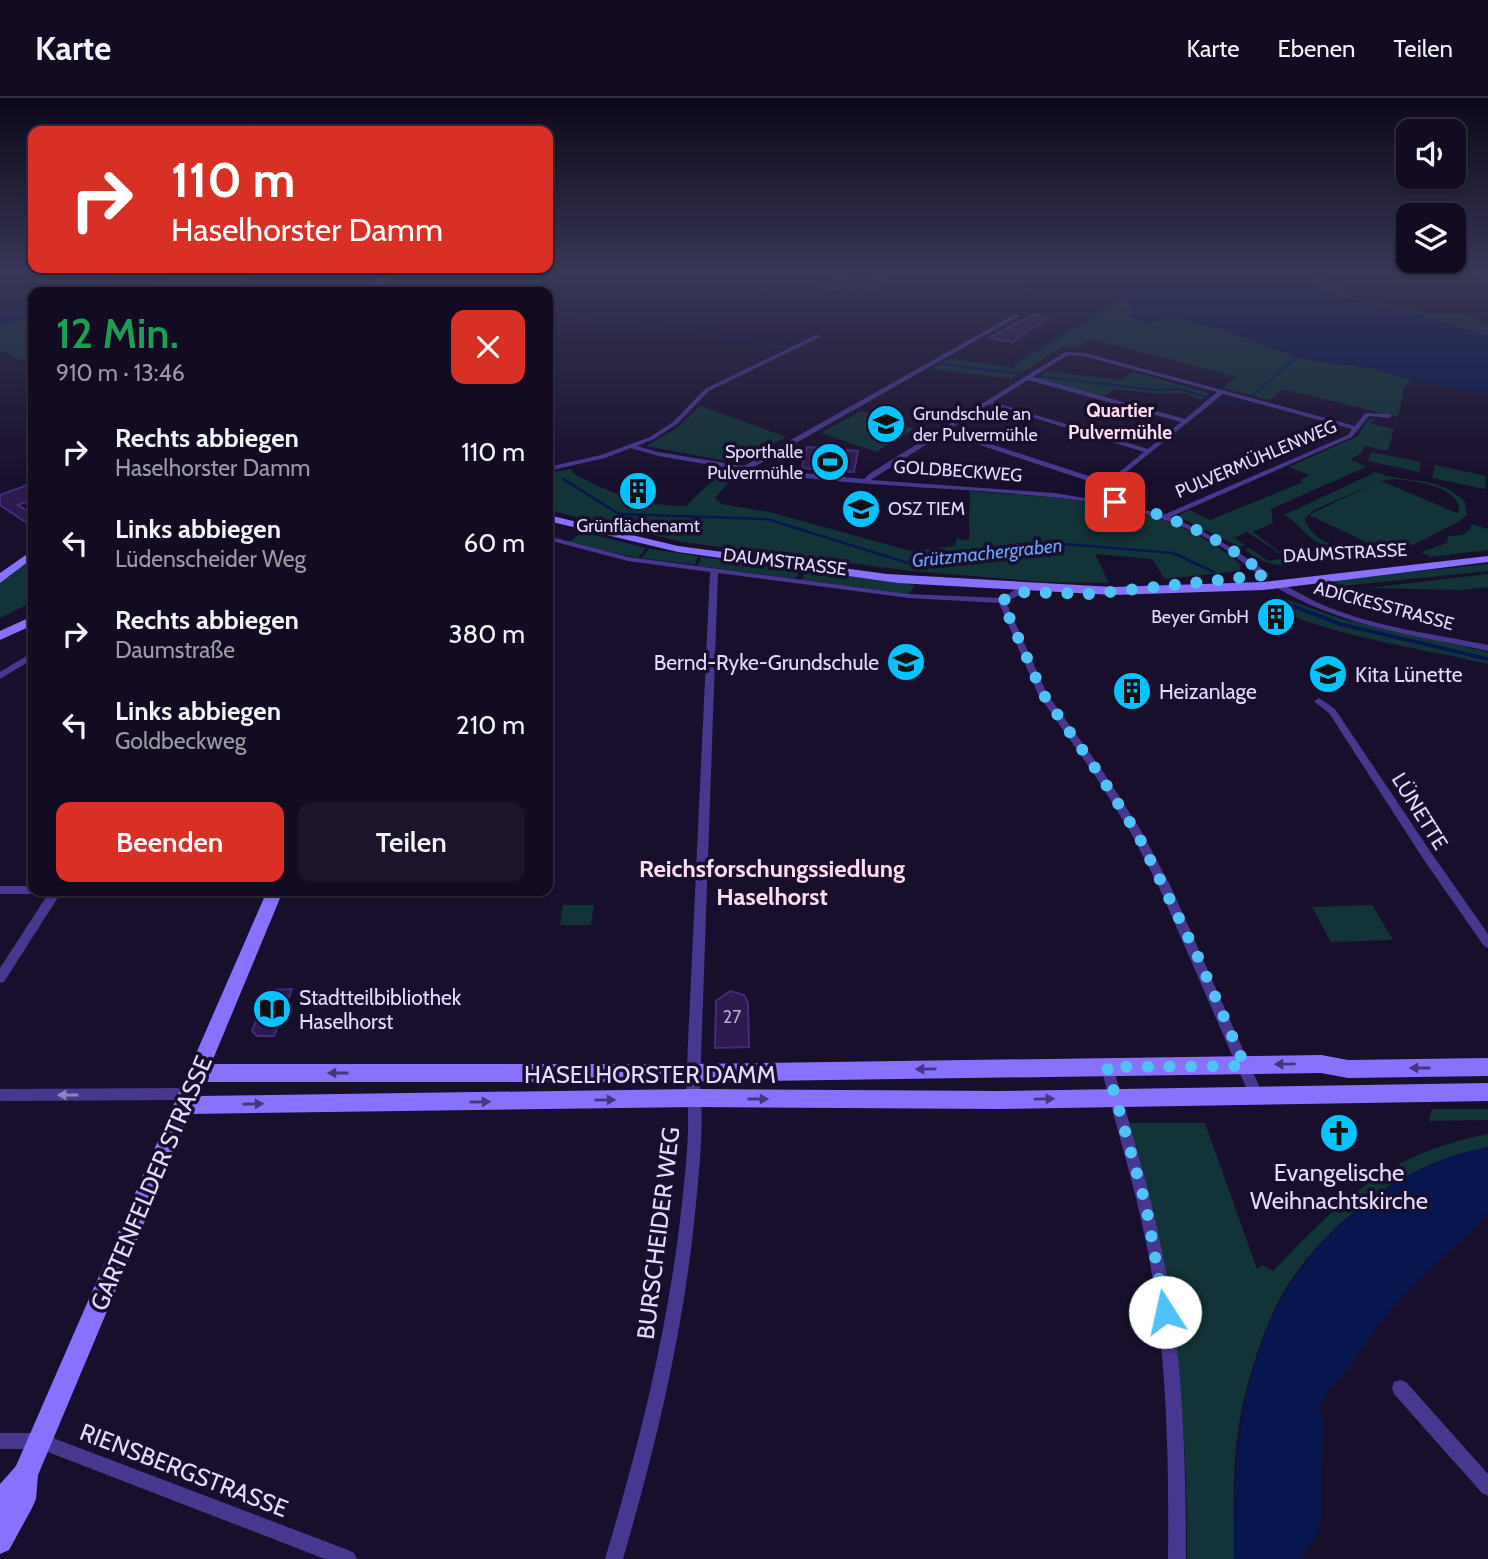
<!DOCTYPE html>
<html lang="de">
<meta charset="utf-8">
<style>
body{margin:0;font-family:Cabin,sans-serif;background:#1b142a;color:#f1f3f6;height:100vh;display:flex;flex-direction:column;font-size:26px;white-space:nowrap}
*{box-sizing:border-box;margin:0}
p{font-size:23px;color:#9c9ba5}
.icon{flex:none;width:38px;height:38px;fill:none;stroke:currentColor;stroke-width:2;stroke-linecap:round;stroke-linejoin:round}
.map{position:relative;flex:1;overflow:hidden}
.drawer{position:absolute;left:28px;top:189px;width:525px;height:609px;display:flex;flex-direction:column;background:#120b21;border-radius:14px;box-shadow:0 2px 5px #0004,0 0 0 2px #312b3f}
.drawer>*{flex:none}
.banner{position:absolute;left:28px;top:28px;width:525px;height:147px;border-radius:14px;box-shadow:0 2px 5px #0004,0 0 0 2px #312b3f;background:#d93025;color:#fff;overflow:hidden}
.controls{position:absolute;left:1396px;top:21px;display:grid;gap:14px}
.controls a{display:grid;place-items:center;width:70px;height:70px;border-radius:14px;background:#120b21;box-shadow:0 2px 5px #0004,0 0 0 2px #312b3f;font-size:35px}
.pin{position:absolute;display:grid;place-items:center;width:60px;height:60px;color:#fff;margin:-30px;border-radius:14px;box-shadow:0 4px 10px #0006}
.me{position:absolute;width:77px;margin:-38px;rotate:350deg;stroke-linejoin:round;filter:drop-shadow(0 0 5px #0008)}
.turn{display:flex;align-items:center;gap:24px;height:147px;padding:0 28px;font-size:32px}
.turn .icon{width:91px;height:91px;stroke-width:2.5}
.turn b{display:block;font-size:49px;line-height:60px}
.round{display:grid;place-items:center;flex:none;width:74px;height:74px;border-radius:14px;background:#1b142a}
.head{display:flex;align-items:center;justify-content:space-between;height:119px;padding:0 28px}
h1{font-size:42px;font-weight:600;line-height:52px;color:#1e9e55}
.action{display:flex;gap:14px;margin-top:auto;padding:14px 28px}
.action a{flex:1;height:80px;border-radius:14px;background:#d93025;color:#fff;font-size:28px;font-weight:600;line-height:80px;text-align:center}
.action a+a{background:#1b142a;color:#f1f3f6}
ul{padding:0;list-style:none}
li{display:flex;align-items:center;gap:21px;height:91px;padding:0 28px}
li div{flex:1}
li b{display:block;font-size:26px}
li em{font-style:normal}
header{display:flex;align-items:center;gap:42px;box-sizing:border-box;height:98px;padding:0 35px;background:#120b21;border-bottom:2px solid #312b3f}
header strong{font-size:33px}
nav{display:flex;gap:38px;margin-inline-start:auto;font-size:24px}
.map>svg:first-child{display:block}
.green{fill:#123337;fill-rule:evenodd}
.water{fill:#07164e}
.lines{fill:none;stroke-linecap:round;stroke-linejoin:round}
.stream-far2{stroke:#07164e;stroke-width:2}
.stream-far1{stroke:#07164e;stroke-width:2.5}
.stream{stroke:#07164e;stroke-width:3.5}
.canal{fill:#07164e;fill-rule:evenodd}
.building{fill:#2c1a4f;stroke:#462a7d;stroke-width:2}
.street{fill:#47378f;fill-rule:evenodd}
.secondary{fill:#8971ff;fill-rule:evenodd}
.rail-casing{stroke:#06c3ff;stroke-width:3.5}
.rail{stroke:#180f2c;stroke-width:2;stroke-dasharray:5;stroke-linecap:butt}
.oneway{fill:#453680}
.oneway2{fill:#8e80c1}
.route{stroke:#4fc3f7;stroke-width:12;stroke-dasharray:0 21.6}
.labels{text-anchor:middle;dominant-baseline:central;stroke-width:7;stroke-linejoin:round;paint-order:stroke}
.far-poi-label{font-size:18px;fill:#e4daff;stroke:#180f2c;text-anchor:start}
.far-street-label{font-size:18px;fill:#e4daff;stroke:#180f2c}
.number-label{font-size:18px;fill:#b6aad3}
.far-neighbourhood-label{font-size:19px;font-weight:bold;fill:#ffdcee;stroke:#180f2c}
.far-water-label{font-size:19px;font-style:italic;fill:#68a4ff;stroke:#180f2c}
.poi-label{font-size:21px;fill:#e4daff;stroke:#180f2c;text-anchor:start}
.street-label{font-size:21px;fill:#e4daff;stroke:#180f2c}
.quarter-label{font-size:24px;font-weight:bold;fill:#ffdcee;stroke:#180f2c}
.near-street-label{font-size:24px;fill:#e4daff;stroke:#180f2c}
.near-poi-label{font-size:24px;fill:#e4daff;stroke:#180f2c}
</style>
<header>
<strong>Karte</strong>
<nav><a>Karte</a><a>Ebenen</a><a>Teilen</a></nav>
</header>
<div class="map">
<svg width="1488" height="1461" viewBox="0 0 1488 1461">
<rect width="100%" height="100%" fill="#180f2c"/>
<g class="green">
<path d="M192 175H258L226 194H122Z"/>
<path d="M1302 175H1320L1353 199 1430 216 1465 215 1488 229V238L1406 212 1332 197Z"/>
<path d="M1118 203H1127L1134 214 1130 219 1146 226C1187 207 1258 249 1300 260 1323 266 1347 266 1370 270 1384 272 1397 279 1411 282L1404 290 1398 319 1283 291 1270 302 1223 290 1236 279 1091 241 1075 250 1064 248 1011 281 931 271 949 261 1018 270 1012 266Z"/>
<path d="M33 219V223L28 225 33 227V268L0 252V228Z"/>
<path d="M1047 273 1121 282 1133 274 1210 295 1201 302 1185 295 1157 296 1115 291 1103 299 1037 280Z"/>
<path d="M700 308 786 339 738 365 646 348 676 331Z"/>
<path d="M861 313 914 331 876 354 821 335Z"/>
<path d="M1369 321H1376L1371 326 1394 331 1388 353 1364 348 1362 355 1350 361 1366 369 1271 411 1273 425 1253 434 1297 467C1274 469 1264 465 1245 452L1250 450 1268 463 1287 460 1247 434 1234 440 1245 447 1240 449 1181 420 1180 416 1189 412 1210 422 1303 384 1300 382 1310 377 1289 369 1358 338Z"/>
<path d="M1371 354 1421 364 1419 374 1368 363Z"/>
<path d="M1435 367 1486 378 1485 391 1432 380Z"/>
<path d="M572 371 573 375C608 395 645 408 686 408L723 372 737 375 715 400 722 406 769 414 911 453 955 448 956 441 969 442 970 393C1064 401 1165 401 1241 467L1239 473 1165 481 1152 461 1095 456 1109 485 1044 484 912 473 682 444 548 412V375Z"/>
<path d="M1376 374C1406 387 1437 375 1465 404L1467 417C1459 425 1445 430 1435 436 1392 458 1363 469 1317 444 1303 436 1298 424 1284 417ZM1394 381C1414 383 1456 387 1460 412L1457 415 1381 383ZM1379 383 1309 417 1385 453C1359 456 1314 450 1305 421L1312 413Z"/>
<path d="M1471 426 1488 431V452L1430 459 1421 454 1447 445 1448 438 1462 437 1471 431Z"/>
<path d="M582 434 646 450 638 460 568 445Z"/>
<path d="M649 451 698 458 695 467 641 460Z"/>
<path d="M33 458V504L0 520V484Z"/>
<path d="M701 459 799 472 796 481 698 468Z"/>
<path d="M1488 466V473L1468 475 1342 488 1309 485Z"/>
<path d="M805 472 915 487 909 496 802 482Z"/>
<path d="M1488 476V489L1462 492 1368 490Z"/>
<path d="M1286 501 1342 521 1488 554V566C1420 550 1322 537 1262 504Z"/>
<path d="M563 807H594L591 827H560Z"/>
<path d="M1372 807 1393 842 1331 844 1312 809Z"/>
<path d="M1432 1011H1488V1022L1429 1023Z"/>
<path d="M1129 1025H1205L1257 1171 1262 1167 1273 1173C1342 1102 1386 1056 1488 1036V1049C1411 1063 1338 1115 1293 1179 1270 1212 1255 1258 1245 1297 1231 1349 1234 1407 1234 1461H1187C1188 1311 1173 1170 1129 1025Z"/>
</g>
<g class="water">
<path d="M24 175H74L33 189 0 188Z"/>
<path d="M133 175H192L122 194H64Z"/>
<path d="M978 175H1302L1332 197 1406 212 1488 238V296L1406 281 1374 271 1297 259 1230 233 1176 221 1159 220 1146 226 1130 219 1134 214 1126 203H1118L1096 195 1088 200H1076L1082 194 1074 191C1055 204 1039 194 1021 187 1008 181 992 181 978 175Z"/>
<path d="M33 203V219L0 228V211Z"/>
<path d="M1488 1049V1114L1480 1125 1410 1190 1381 1223 1347 1272 1329 1290 1319 1311 1323 1322 1321 1419 1318 1435 1301 1461H1234C1233 1319 1248 1190 1372 1100 1406 1076 1447 1056 1488 1049Z"/>
</g>
<g class="lines">
<g class="stream-far2">
<path d="M548 215 793 248"/>
<path d="M940 266 1154 292 1179 291 1240 308 1297 259"/>
<path d="M1002 273 1012 266"/>
</g>
<path class="stream-far1" d="M563 381 619 416 767 421 908 465 1053 445 1173 455 1214 474"/>
<path class="stream" d="M1277 502 1340 526 1488 561"/>
<path class="canal" d="M1116 202 1121 203 1014 267 1009 266Z"/>
</g>
<g class="building">
<path d="M848 175H887L877 180 890 183 869 193 856 189 846 194 821 187Z"/>
<path d="M1034 216 1049 220 1012 244 989 240Z"/>
<path d="M807 349 858 353 854 374 802 370Z"/>
<path d="M33 385V401L18 407 33 417V429L0 407V397Z"/>
<path d="M292 891 274 938H257L252 933 268 892Z"/>
<path d="M730 893 744 897 748 905 749 949 715 950 716 903Z"/>
</g>
<g class="lines">
<g class="street">
<path d="M1017 215 1019 218 752 370 864 381 869 376 1065 254 1085 255 1355 328 1365 315 1389 316 1392 318 1389 320 1369 318 1352 339 1170 419C1208 434 1235 451 1268 475V479H1265C1252 474 1242 463 1231 455 1209 440 1184 428 1159 420 1101 401 1040 398 980 393 902 388 824 384 746 373L743 374 740 372 658 358 631 350 605 360 548 373V369L601 357 650 339 673 324 705 291 816 237H820V239L709 293 677 326 654 341 637 348 658 354 744 368ZM1068 257 1083 258 1217 294 1185 321 1033 279ZM1028 282 1181 324 1148 351 993 304ZM1223 296 1352 331 1348 337 1163 417 1128 407 1054 395 871 382 944 335 1103 388 1100 390 1104 392ZM989 306 1144 354 1107 384 948 332Z"/>
<path d="M548 438 628 459 909 496 1001 500 1015 492H1021V496L1006 504 1047 596 1104 675 1140 731 1171 789 1264 999 1262 1003 1257 1005 1252 1003 1159 789 1131 735 1096 679 1038 596 999 505 909 500 718 475 700 988C704 1027 700 1066 696 1105 685 1227 657 1344 623 1461H605C640 1344 669 1227 682 1105 686 1067 691 1027 686 988L710 474 628 463 548 442Z"/>
<path d="M1274 484C1282 484 1312 503 1323 507 1375 529 1433 536 1488 547V553C1415 537 1339 528 1274 488Z"/>
<path d="M33 554V561L0 581V574Z"/>
<path d="M1319 600 1335 611 1432 756 1488 836V850L1484 848 1424 762 1329 615 1316 605 1314 603Z"/>
<path d="M0 788H33V793H38L33 796H0Z"/>
<path d="M50 793H62L4 884 0 885V870Z"/>
<path d="M1107 963 1112 965 1113 969C1130 1029 1149 1088 1161 1149 1183 1251 1186 1357 1186 1461H1168C1169 1357 1167 1252 1147 1149 1135 1088 1116 1029 1101 969L1102 965Z"/>
<path d="M189 990 194 992 196 996 194 1000 189 1002 0 1003V991Z"/>
<path d="M1400 1282 1406 1284 1488 1376V1398L1482 1395 1394 1296 1392 1290 1394 1284Z"/>
<path d="M0 1335H40L348 1452 354 1455 357 1461H325L40 1351H0Z"/>
</g>
<g class="secondary">
<path d="M388 175H396L373 194H365Z"/>
<path d="M1472 175H1481L1488 180V185Z"/>
<path d="M548 417 678 448 887 476 1113 489 1263 484 1488 458V464L1263 492 1113 497 898 485 678 454 548 423Z"/>
<path d="M33 452V460L0 485V475Z"/>
<path d="M33 518V527L0 542V533Z"/>
<path d="M267 793H283L211 966H694L1321 957 1348 962 1488 960V978L1348 980 1321 975 694 984H203L197 998 695 991 1000 993 1488 985V1003L1000 1011 695 1009 190 1016 38 1377 36 1401 32 1410 9 1452 0 1456V1386L16 1368Z"/>
</g>
<defs>
<path id="rail" d="M0 178 3 175"/>
</defs>
<use href="#rail" class="rail-casing"/>
<use href="#rail" class="rail"/>
</g>
<defs><path id="oneway-solid" d="M-6-.8H1V-3.2L6.5 0L1 3.2V.8H-6Z" transform="scale(1.75)"/></defs>
<g class="oneway">
<use href="#oneway-solid" transform="translate(1285 966) rotate(179)"/>
<use href="#oneway-solid" transform="translate(1420 970) rotate(180)"/>
<use href="#oneway-solid" transform="translate(926 971) rotate(179)"/>
<use href="#oneway-solid" transform="translate(338 975) rotate(180)"/>
<use href="#oneway-solid" transform="translate(758 1001)"/>
<use href="#oneway-solid" transform="translate(1044 1001) rotate(-1)"/>
<use href="#oneway-solid" transform="translate(605 1002) rotate(-1)"/>
<use href="#oneway-solid" transform="translate(480 1004) rotate(-1)"/>
<use href="#oneway-solid" transform="translate(253 1006) rotate(-1)"/>
</g>
<use class="oneway2" href="#oneway-solid" transform="translate(68 997) rotate(180)"/>
<linearGradient id="sky" x2="0" y2="1"><stop stop-color="#0d0818"/><stop offset="0.46" stop-color="#373756"/><stop offset="1" stop-color="#373756" stop-opacity="0"/></linearGradient>
<rect width="1488" height="380" fill="url(#sky)"/>
<g class="lines">
<path class="route" d="M1115 404C1172 418 1220 438 1265 477L1091 496 1018 494 1002 503 1043 596 1100 677 1138 737 1198 859 1245 968 1107 969 1146 1108 1165 1214"/>
</g>
<defs>
<symbol id="school-disc" viewBox="-11 -11 22 22"><circle r="9.5" fill="#06c3ff" stroke="#180f2c"/><path d="M0-5L7-2L0 1L-7-2ZM-4 1L0 2.5L4 1V4Q0 6-4 4Z" fill="#111"/></symbol>
<symbol id="stadium-disc" viewBox="-11 -11 22 22"><circle r="9.5" fill="#06c3ff" stroke="#180f2c"/><path d="M0-5a6.5 5 0 1 0 0 10a6.5 5 0 1 0 0-10ZM-3.5-1.8h7v3.6h-7Z" fill="#111"/></symbol>
<symbol id="building-disc" viewBox="-11 -11 22 22"><circle r="9.5" fill="#06c3ff" stroke="#180f2c"/><path d="M-4-6H4V6H1V3H-1V6H-4ZM-2.5-4.3h1.7v1.8h-1.7ZM.8-4.3h1.7v1.8H.8ZM-2.5-1h1.7V.8h-1.7ZM.8-1h1.7V.8H.8Z" fill="#111"/></symbol>
<symbol id="library-disc" viewBox="-11 -11 22 22"><circle r="9.5" fill="#06c3ff" stroke="#180f2c"/><path d="M-6-4Q-3-5.5-.7-3.5V5Q-3 3-6 4ZM6-4Q3-5.5 .7-3.5V5Q3 3 6 4Z" fill="#111"/></symbol>
<symbol id="church-disc" viewBox="-11 -11 22 22"><circle r="9.5" fill="#06c3ff" stroke="#180f2c"/><path d="M-1.2-6h2.4v3.5h3.3v2.4h-3.3V6h-2.4V-.1h-3.3v-2.4h3.3Z" fill="#111"/></symbol>
</defs>
<g fill-rule="evenodd">
<use href="#school-disc" x="864" y="304" width="44" height="44"/>
<use href="#stadium-disc" x="808" y="342" width="44" height="44"/>
<use href="#building-disc" x="616" y="371" width="44" height="44"/>
<use href="#school-disc" x="839" y="389" width="44" height="44"/>
<use href="#building-disc" x="1254" y="497" width="44" height="44"/>
<use href="#school-disc" x="884" y="542" width="44" height="44"/>
<use href="#school-disc" x="1306" y="554" width="44" height="44"/>
<use href="#building-disc" x="1110" y="571" width="44" height="44"/>
<use href="#library-disc" x="250" y="889" width="44" height="44"/>
<use href="#church-disc" x="1317" y="1013" width="44" height="44"/>
</g>
<g class="labels">
<g class="far-poi-label">
<text x="913" y="316">Grundschule an<tspan x="913" dy="21">der Pulvermühle</tspan></text>
<text x="803" y="354" text-anchor="end">Sporthalle<tspan x="803" dy="21">Pulvermühle</tspan></text>
<text x="888" y="411">OSZ TIEM</text>
<text x="638" y="428" text-anchor="middle">Grünflächenamt</text>
<text x="1249" y="519" text-anchor="end">Beyer GmbH</text>
</g>
<g class="far-street-label">
<text transform="translate(1256 361) rotate(-23)">PULVERMÜHLENWEG</text>
<text transform="translate(958 373) rotate(4)">GOLDBECKWEG</text>
<text transform="translate(1345 455) rotate(-3)">DAUMSTRASSE</text>
<text transform="translate(785 464) rotate(7)">DAUMSTRASSE</text>
<text transform="translate(1384 508) rotate(15)">ADICKESSTRASSE</text>
</g>
<g class="number-label">
<text x="732" y="919">27</text>
</g>
<g class="far-neighbourhood-label">
<text x="1120" y="312">Quartier<tspan x="1120" dy="22">Pulvermühle</tspan></text>
</g>
<g class="far-water-label">
<text transform="translate(987 455) rotate(-6)">Grützmachergraben</text>
</g>
<g class="poi-label">
<text x="879" y="564" text-anchor="end">Bernd-Ryke-Grundschule</text>
<text x="1355" y="576">Kita Lünette</text>
<text x="1159" y="593">Heizanlage</text>
<text x="299" y="899">Stadtteilbibliothek<tspan x="299" dy="24">Haselhorst</tspan></text>
</g>
<g class="street-label">
<text transform="translate(1420 713) rotate(58)">LÜNETTE</text>
</g>
<g class="quarter-label">
<text x="772" y="770">Reichsforschungssiedlung<tspan x="772" dy="28">Haselhorst</tspan></text>
</g>
<g class="near-street-label">
<text x="650" y="976">HASELHORSTER DAMM</text>
<text transform="translate(151 1085) rotate(-67)">GARTENFELDER STRASSE</text>
<text transform="translate(658 1135) rotate(-83)">BURSCHEIDER WEG</text>
<text transform="translate(184 1372) rotate(21)">RIENSBERGSTRASSE</text>
</g>
<g class="near-poi-label">
<text x="1339" y="1074">Evangelische<tspan x="1339" dy="28">Weihnachtskirche</tspan></text>
</g>
</g>
</svg>
<div class="controls">
<a><svg class="icon" aria-label="sound" viewBox="0 0 24 24"><path d="M4 9h4l5-4v14l-5-4H4zM17 9q2 3 0 6"/></svg></a>
<a><svg class="icon" aria-label="layers" viewBox="0 0 24 24"><path d="M12 4l9 5-9 5-9-5zM3 14l9 5 9-5"/></svg></a>
</div>
<div class="pin" style="left:1115px;top:404px;background:#d93025"><svg class="icon" aria-label="arrive" viewBox="0 0 24 24"><path d="M6 21V4h12l-3 4 3 4H6"/></svg></div>
<svg class="me" style="left:1165px;top:1214px" viewBox="-20 -20 40 40"><circle r="19" fill="#fff"/><path d="M0-13L10 11 0 6-10 11z" fill="#4fc3f7"/></svg>
<div class="banner">
<div class="turn"><svg class="icon" aria-label="right" viewBox="0 0 24 24"><path d="M7 20v-9h11M14 6l5 5-5 5"/></svg><div><b>110 m</b>Haselhorster Damm</div></div>
</div>
<section class="drawer">
<div class="head"><div><h1>12 Min.</h1><p>910 m · 13:46</p></div><a class="round" style="background:#d93025;color:#fff"><svg class="icon" aria-label="close" viewBox="0 0 24 24"><path d="M6 6l12 12M18 6L6 18"/></svg></a></div>
<ul>
<li><svg class="icon" aria-label="right" viewBox="0 0 24 24"><path d="M7 20v-9h11M14 6l5 5-5 5"/></svg><div><b>Rechts abbiegen</b><p>Haselhorster Damm</p></div><em>110 m</em></li>
<li><svg class="icon" aria-label="left" viewBox="0 0 24 24"><path d="M17 20v-9H6M10 6l-5 5 5 5"/></svg><div><b>Links abbiegen</b><p>Lüdenscheider Weg</p></div><em>60 m</em></li>
<li><svg class="icon" aria-label="right" viewBox="0 0 24 24"><path d="M7 20v-9h11M14 6l5 5-5 5"/></svg><div><b>Rechts abbiegen</b><p>Daumstraße</p></div><em>380 m</em></li>
<li><svg class="icon" aria-label="left" viewBox="0 0 24 24"><path d="M17 20v-9H6M10 6l-5 5 5 5"/></svg><div><b>Links abbiegen</b><p>Goldbeckweg</p></div><em>210 m</em></li>
</ul>
<div class="action"><a>Beenden</a><a>Teilen</a></div>
</section>
</div>
